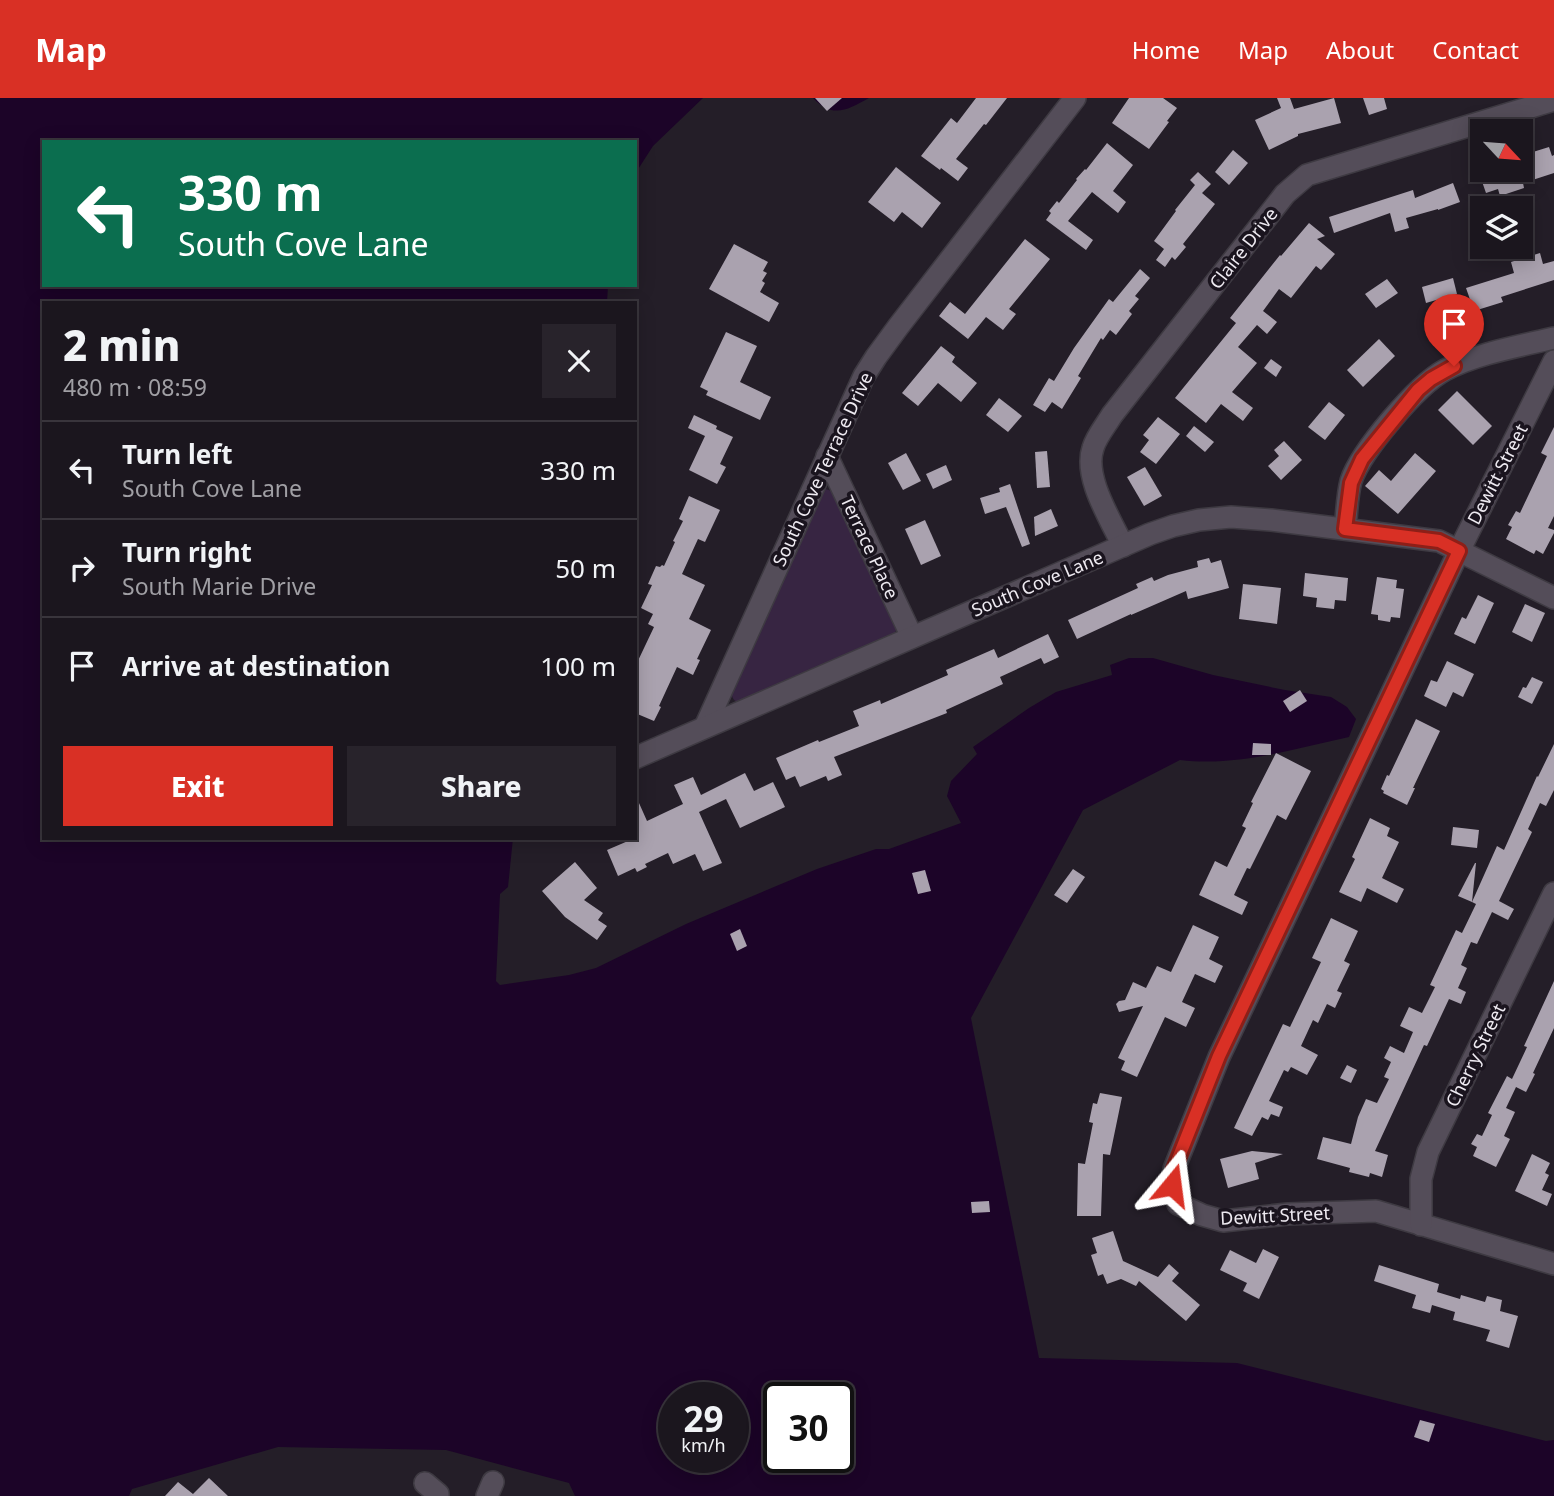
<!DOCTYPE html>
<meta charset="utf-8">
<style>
body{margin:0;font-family:"Noto Sans",sans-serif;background:#28232b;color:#f1f3f6;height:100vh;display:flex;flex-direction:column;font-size:26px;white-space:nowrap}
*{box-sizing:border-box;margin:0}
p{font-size:23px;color:#a09fa4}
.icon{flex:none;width:38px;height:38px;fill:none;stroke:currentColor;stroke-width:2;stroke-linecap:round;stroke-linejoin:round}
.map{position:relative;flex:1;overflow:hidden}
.drawer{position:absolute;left:42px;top:203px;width:595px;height:539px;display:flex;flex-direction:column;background:#1b161e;border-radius:0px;box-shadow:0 4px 18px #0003,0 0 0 2px #39353c}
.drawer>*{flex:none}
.guide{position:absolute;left:42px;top:42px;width:595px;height:147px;border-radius:0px;box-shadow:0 4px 18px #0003,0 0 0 2px #39353c;background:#0b6e4f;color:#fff;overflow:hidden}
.needle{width:46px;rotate:116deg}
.buttons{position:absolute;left:1470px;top:21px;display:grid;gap:14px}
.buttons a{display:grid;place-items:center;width:63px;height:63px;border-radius:0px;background:#1b161e;box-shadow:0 4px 18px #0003,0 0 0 2px #39353c;font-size:35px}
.speed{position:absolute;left:658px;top:1284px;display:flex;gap:14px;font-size:35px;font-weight:700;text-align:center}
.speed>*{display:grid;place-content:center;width:91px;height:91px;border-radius:50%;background:#1b161e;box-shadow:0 4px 18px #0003,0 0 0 2px #39353c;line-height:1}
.speed small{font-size:18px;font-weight:400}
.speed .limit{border:4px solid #111;border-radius:10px;background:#fff;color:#111}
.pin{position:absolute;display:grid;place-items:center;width:60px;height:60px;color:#fff;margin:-72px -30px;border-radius:50% 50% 50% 0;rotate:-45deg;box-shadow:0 0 7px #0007}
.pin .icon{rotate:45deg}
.me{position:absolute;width:77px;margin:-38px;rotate:16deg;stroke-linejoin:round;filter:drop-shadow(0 0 5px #0008)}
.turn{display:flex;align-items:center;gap:24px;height:147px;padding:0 21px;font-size:32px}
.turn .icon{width:91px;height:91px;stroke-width:2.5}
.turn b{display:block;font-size:49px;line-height:60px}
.round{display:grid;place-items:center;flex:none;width:74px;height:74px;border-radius:0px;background:#28232b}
.headline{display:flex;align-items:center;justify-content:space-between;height:119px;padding:0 21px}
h1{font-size:42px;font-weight:800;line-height:52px}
.primary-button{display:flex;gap:14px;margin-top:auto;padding:14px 21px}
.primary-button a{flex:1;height:80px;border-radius:0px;background:#d93025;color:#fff;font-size:28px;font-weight:800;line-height:80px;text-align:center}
.primary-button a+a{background:#28232b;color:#f1f3f6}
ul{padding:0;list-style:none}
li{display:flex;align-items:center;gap:21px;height:98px;padding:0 21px;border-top:2px solid #39353c}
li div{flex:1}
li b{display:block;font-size:26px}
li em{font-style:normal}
header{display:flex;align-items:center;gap:42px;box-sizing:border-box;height:98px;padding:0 35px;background:#d93025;color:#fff}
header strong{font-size:33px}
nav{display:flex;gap:38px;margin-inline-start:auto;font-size:24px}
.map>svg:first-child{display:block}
.green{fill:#372542}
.water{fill:#1c0428;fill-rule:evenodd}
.building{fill:#aaa2af}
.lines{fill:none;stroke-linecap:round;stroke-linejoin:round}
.minor-casing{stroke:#3e3a42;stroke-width:24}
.minor{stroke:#544d59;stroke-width:21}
.route-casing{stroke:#8d1f18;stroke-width:18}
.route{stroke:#d93025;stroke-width:12}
.labels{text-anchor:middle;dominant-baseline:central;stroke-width:7;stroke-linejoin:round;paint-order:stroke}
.street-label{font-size:18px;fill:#eeeaf1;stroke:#1a141e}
</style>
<header>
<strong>Map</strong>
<nav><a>Home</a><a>Map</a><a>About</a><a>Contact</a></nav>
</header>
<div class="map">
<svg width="1554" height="1398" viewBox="0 0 1554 1398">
<rect width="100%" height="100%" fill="#241e28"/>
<path class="green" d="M825 391 832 393 897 531 893 537 740 604C734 604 732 600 731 594L821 394Z"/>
<g class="water">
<path d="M0 0H703L653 48 635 76V44H44V187H608L607 205H44V740H513L508 789 500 796 496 883 500 887 569 877 596 870 686 826 817 771 876 751H889L961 725 947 698 951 683 977 656 973 649 1029 610 1056 594 1112 577 1110 567 1129 560H1153L1213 577 1285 592 1331 599 1347 609 1356 621 1349 639C1293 651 1237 669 1180 662L1083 712 971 920 1039 1260 1237 1265 1546 1343 1554 1342V1398H575L569 1385 446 1352 278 1349 132 1391 129 1398H0ZM674 1300H733V1360H674ZM779 1300H838V1360H779Z"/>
<path d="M813 0H869C847 12 833 21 813 0Z"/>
</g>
<g class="building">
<path d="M815 0H842L827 13Z"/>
<path d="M976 0H1007L986 27 984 26 956 61 968 70 958 83 941 70 940 72 921 58 951 20 957 25Z"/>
<path d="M1129 0H1163L1177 10 1167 23 1169 24 1149 51 1112 25Z"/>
<path d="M1277 0H1290L1294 11 1334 0 1341 25 1298 36V38L1269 52 1255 22 1281 10Z"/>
<path d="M1363 0H1384L1387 11 1369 17Z"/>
<path d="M1107 45 1133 67 1113 93 1126 104 1118 115 1092 94 1068 123 1093 142 1086 152 1046 122 1051 115 1049 113 1057 103 1059 105 1077 82 1076 81 1085 71 1086 72Z"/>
<path d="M1549 49 1552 58 1554 57V75L1523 85 1524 90 1500 98 1498 91 1486 95 1478 72H1527L1523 57Z"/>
<path d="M1233 52 1248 65 1229 87 1215 74Z"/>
<path d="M896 69 941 105 922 130 902 114 894 124 868 104Z"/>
<path d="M1198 74 1211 86 1202 95 1215 106 1183 146 1186 149 1175 162 1172 159 1165 169 1156 162 1164 151 1154 143 1176 113 1175 112 1195 87 1190 82Z"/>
<path d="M1453 85 1460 104 1438 112V111L1406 120 1409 130 1395 134 1390 115 1334 135 1329 119 1413 92 1415 100Z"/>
<path d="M1309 125 1325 138 1317 141 1335 156 1321 172 1316 168 1291 200 1279 191 1263 213 1277 224 1267 236 1257 227 1238 249 1257 265 1232 294 1253 310 1243 323 1221 306 1206 325 1175 300 1236 225 1230 220 1280 157 1281 158Z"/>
<path d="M1025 141 1050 161 1009 211 1016 216 1003 232 986 219 968 241 939 218 950 204 965 216Z"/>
<path d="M734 146 768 164 763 173 767 175 762 183 765 185 760 194 779 205 769 224 709 191Z"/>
<path d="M1540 155 1543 166 1554 163V182L1501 199 1503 204 1474 213 1466 190 1514 175 1511 164Z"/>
<path d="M1140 171 1150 180 1135 198 1139 201 1129 213 1132 216 1116 237 1110 232 1103 242 1101 240 1078 278 1081 280 1062 311 1052 304 1045 314 1033 307 1049 280 1054 283 1074 250 1109 201 1113 204Z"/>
<path d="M1453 180 1457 196 1426 205 1422 189Z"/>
<path d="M1387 181 1398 195 1376 210 1365 196Z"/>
<path d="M726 234 757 248 740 284 771 299 760 322 706 297 708 293 700 289Z"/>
<path d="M1379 241 1395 258 1363 289 1347 272Z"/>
<path d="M941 248 955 259 952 264 977 285 961 304 938 285 918 308 902 295Z"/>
<path d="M1271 261 1282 269 1276 279 1264 270Z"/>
<path d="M1457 293 1492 328 1473 347 1438 312Z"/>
<path d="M999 300 1022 318 1008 334 986 317Z"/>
<path d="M1329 304 1345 317 1325 342 1308 329Z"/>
<path d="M694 317 717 328 716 331 733 339 720 366 726 369 717 386 689 372 705 338 688 330Z"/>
<path d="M1158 319 1180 336 1156 366 1140 354 1149 342 1143 337Z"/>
<path d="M1194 328 1214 344 1205 354 1186 338Z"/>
<path d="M1554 329V418L1548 430 1554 432V435L1543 456 1536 452 1534 456 1506 441 1512 429 1508 427 1516 413 1520 415 1547 358 1541 355Z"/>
<path d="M1284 343 1302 362 1281 382 1268 368 1279 358 1274 352Z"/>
<path d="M1047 353 1050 389 1037 390 1035 354Z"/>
<path d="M906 355 921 383 903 392 888 365Z"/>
<path d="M1415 355 1436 373 1398 416 1365 388 1379 372 1391 383Z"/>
<path d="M946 367 952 382 933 391 926 376Z"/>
<path d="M1145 369 1162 398 1144 408 1127 379Z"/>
<path d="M1010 386 1030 446 1022 449 1006 409 985 416 980 400 1000 394 999 390Z"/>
<path d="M689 398 720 412 705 444 698 441 682 476 705 487 689 521 711 532 697 561 700 562 693 577 677 569 659 608 661 609 654 623 635 615V569L654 529 648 526 653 516 641 510 652 487 648 486 656 468 660 469 662 467 664 468 675 444 673 443 683 423 679 421Z"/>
<path d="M1051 411 1058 428 1035 438 1034 419Z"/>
<path d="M925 422 941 458 921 467 905 431Z"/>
<path d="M1209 460 1211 465 1221 462 1229 490 1188 501 1186 493 1131 517V516L1077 541 1068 522 1138 490 1136 486 1152 479 1154 483 1168 477 1198 469 1197 463Z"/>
<path d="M1305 475 1348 480 1346 503 1335 502 1334 511 1316 509 1317 500 1303 498Z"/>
<path d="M1377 479 1397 482 1396 490 1404 491 1400 520 1391 519 1390 524 1378 522V517L1371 516Z"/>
<path d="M1243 486 1281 490 1277 526 1239 521Z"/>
<path d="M1478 497 1494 505 1475 546 1454 536 1462 519 1466 521Z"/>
<path d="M1525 506 1545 515 1532 544 1512 534Z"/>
<path d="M1048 536 1059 559 1044 566 1041 560 1000 579 1003 586 946 612 947 615 834 659 842 677 828 683 826 678 800 689 795 678 786 682 776 660 818 642 819 644 859 628 853 613 880 602 881 606 948 577 946 572 994 551 998 560Z"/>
<path d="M1447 563 1474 576 1463 599 1453 594 1446 609 1424 598 1431 582 1437 584Z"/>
<path d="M1532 579 1543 584 1532 606 1518 599 1523 589 1526 590Z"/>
<path d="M1300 592 1307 603 1290 614 1283 603Z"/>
<path d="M1416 621 1440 633 1413 690H1415L1407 707 1383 695 1384 693 1381 691 1387 677 1389 678Z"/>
<path d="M1253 645 1271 646V657H1252Z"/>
<path d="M1554 646V692L1546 708 1540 705 1528 731 1532 734 1499 803 1514 811 1508 822 1492 814 1477 846 1471 844 1461 867 1467 870 1458 890 1466 894 1461 906 1449 901 1427 948 1424 947 1375 1053 1388 1057 1382 1079 1370 1075 1369 1079 1349 1074 1350 1070 1317 1061 1323 1039 1351 1046 1358 1019 1366 1001 1377 1005 1389 981 1384 979 1391 964 1384 960 1390 948 1404 955 1413 934 1400 928 1409 909 1422 915 1435 889 1430 887 1456 832 1462 835 1476 806 1472 804 1497 748 1504 752 1537 678 1538 679Z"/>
<path d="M1276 655 1311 673 1286 722 1277 717 1250 771 1247 770 1234 797 1248 804 1242 817 1199 797 1215 763 1227 769 1246 730 1242 728 1253 705 1251 704Z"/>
<path d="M745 675 754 693 773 684 785 709 740 730 726 701 699 714 722 765 703 773 695 756 673 766 668 755 645 766 647 769 637 774 635 770 618 778 607 752 635 740V696L647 723 683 706 674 687 693 679 701 697Z"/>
<path d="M1370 720 1390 730 1387 738 1399 744 1382 780 1404 791 1397 805 1367 790 1361 804 1339 794 1355 761 1352 759Z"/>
<path d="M1453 729 1479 732 1477 750 1451 747Z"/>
<path d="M575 764 597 790 584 802 603 815 598 822 607 828 597 842 565 819 542 793Z"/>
<path d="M1475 765H1476L1472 804 1458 798Z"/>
<path d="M1073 771 1085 779 1067 805 1054 797Z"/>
<path d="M925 772 931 793 918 796 912 775Z"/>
<path d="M1331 820 1358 833 1344 863 1350 866 1337 893 1342 895 1335 910 1327 906 1318 925 1313 922 1301 948 1318 957 1307 977 1291 969 1288 974 1284 972 1269 1003 1283 1009 1279 1019 1271 1016 1268 1022 1262 1019 1252 1038 1234 1030 1283 926 1290 929 1321 864 1312 860Z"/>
<path d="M1193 827 1219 839 1209 861 1223 868 1215 885 1195 876 1182 904 1195 910 1186 929 1165 919 1137 979 1121 972 1125 963 1118 960 1143 908 1119 914 1116 906 1119 903 1125 902 1133 884 1146 890 1157 868 1171 874Z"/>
<path d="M740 831 747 848 737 853 730 836Z"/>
<path d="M1554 883V930L1533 975 1535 976 1526 994 1516 989 1506 1010 1515 1014 1504 1038 1510 1041 1496 1069 1473 1058 1477 1049 1471 1046 1477 1036 1482 1038 1492 1017 1488 1015 1507 978 1512 981 1527 949 1524 948Z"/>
<path d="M1347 967 1357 972 1351 985 1340 980Z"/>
<path d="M1100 995 1122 999 1110 1057 1103 1056 1101 1118H1077L1078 1065 1085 1066 1093 1025 1089 1024 1093 1005 1097 1006Z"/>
<path d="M1252 1053 1283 1056 1255 1065 1259 1081 1228 1090 1220 1061Z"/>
<path d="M1532 1056 1550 1065 1545 1075 1549 1077 1542 1092 1552 1096 1547 1108 1515 1093Z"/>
<path d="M989 1103 990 1114 972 1115 971 1104Z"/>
<path d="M1113 1133 1123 1163 1158 1179 1169 1166 1179 1175 1172 1183 1200 1207 1186 1223 1139 1183 1136 1188 1121 1181 1107 1186 1103 1176 1098 1178 1091 1157 1097 1155 1092 1140Z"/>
<path d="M1263 1151 1279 1159 1259 1201 1243 1193 1247 1185 1220 1172 1230 1152 1256 1165Z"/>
<path d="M1379 1167 1439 1186 1437 1194 1460 1201 1461 1197 1485 1204 1487 1198 1502 1202 1500 1213 1518 1218 1509 1250 1486 1243 1490 1232 1453 1222 1455 1214 1432 1207 1430 1215 1412 1210 1416 1197 1374 1183Z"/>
<path d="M1420 1322 1435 1326 1429 1344 1414 1339Z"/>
<path d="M209 1380 228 1398H165L178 1384 193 1396Z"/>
</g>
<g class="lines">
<defs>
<g id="minor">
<path d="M1554 263 1459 453 1219 959 1174 1071 1172 1087 1178 1106 1202 1117 1223 1123 1288 1116 1376 1113 1554 1166"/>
<path d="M827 358 912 539"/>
<path d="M1345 431C1347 415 1347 398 1351 383 1361 353 1417 287 1445 272 1475 256 1520 248 1554 240"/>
<path d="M1123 448C1111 422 1083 379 1093 350 1096 339 1106 327 1112 317L1285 96 1307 77 1554 2"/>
<path d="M705 629 864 278 876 259 898 229 1075 0"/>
<path d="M635 660 1150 436 1173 428 1199 422 1231 419 1271 422 1439 443 1554 500"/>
<path d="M1421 1127V1081L1428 1054 1554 795"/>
<path d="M425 1385 438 1396V1398"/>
<path d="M487 1398 493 1384"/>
</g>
</defs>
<use href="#minor" class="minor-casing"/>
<use href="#minor" class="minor"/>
</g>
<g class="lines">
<defs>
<path id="route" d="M1172 1087 1174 1071 1219 958 1459 453 1439 443 1345 431 1351 385 1362 361 1418 292 1431 281 1454 268"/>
</defs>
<use href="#route" class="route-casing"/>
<use href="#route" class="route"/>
</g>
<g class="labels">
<g class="street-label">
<text transform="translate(1243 150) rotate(-52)">Claire Drive</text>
<text transform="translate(822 371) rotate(-65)">South Cove Terrace Drive</text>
<text transform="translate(1497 376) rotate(-63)">Dewitt Street</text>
<text transform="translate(870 449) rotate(65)">Terrace Place</text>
<text transform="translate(1037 485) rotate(-23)">South Cove Lane</text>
<text transform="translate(1475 957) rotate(-64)">Cherry Street</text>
<text transform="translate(1275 1117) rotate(-3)">Dewitt Street</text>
</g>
</g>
</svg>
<div class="buttons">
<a><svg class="needle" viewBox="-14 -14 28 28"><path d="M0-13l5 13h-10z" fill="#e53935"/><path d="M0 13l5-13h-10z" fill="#a09fa4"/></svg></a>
<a><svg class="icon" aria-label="layers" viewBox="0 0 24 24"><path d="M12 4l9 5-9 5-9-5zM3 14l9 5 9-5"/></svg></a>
</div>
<div class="speed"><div>29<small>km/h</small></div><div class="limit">30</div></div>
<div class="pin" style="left:1454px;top:268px;background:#d93025"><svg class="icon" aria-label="arrive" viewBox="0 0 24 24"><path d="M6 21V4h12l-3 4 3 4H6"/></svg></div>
<svg class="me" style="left:1172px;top:1087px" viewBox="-20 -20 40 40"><path d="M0-17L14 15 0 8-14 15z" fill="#d93025" stroke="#fff" stroke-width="4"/></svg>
<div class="guide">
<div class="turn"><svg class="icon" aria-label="left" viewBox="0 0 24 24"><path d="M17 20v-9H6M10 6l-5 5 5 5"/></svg><div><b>330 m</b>South Cove Lane</div></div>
</div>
<section class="drawer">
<div class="headline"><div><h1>2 min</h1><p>480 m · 08:59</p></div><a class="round"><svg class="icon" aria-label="close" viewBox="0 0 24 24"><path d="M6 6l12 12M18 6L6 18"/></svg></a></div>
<ul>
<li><svg class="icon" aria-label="left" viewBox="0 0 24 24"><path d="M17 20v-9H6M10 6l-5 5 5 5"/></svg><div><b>Turn left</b><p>South Cove Lane</p></div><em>330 m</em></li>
<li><svg class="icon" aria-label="right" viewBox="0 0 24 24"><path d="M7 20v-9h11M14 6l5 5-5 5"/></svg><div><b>Turn right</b><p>South Marie Drive</p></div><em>50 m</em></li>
<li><svg class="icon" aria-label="arrive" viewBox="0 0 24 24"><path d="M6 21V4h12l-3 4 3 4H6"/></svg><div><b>Arrive at destination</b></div><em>100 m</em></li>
</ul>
<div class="primary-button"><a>Exit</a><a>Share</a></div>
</section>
</div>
